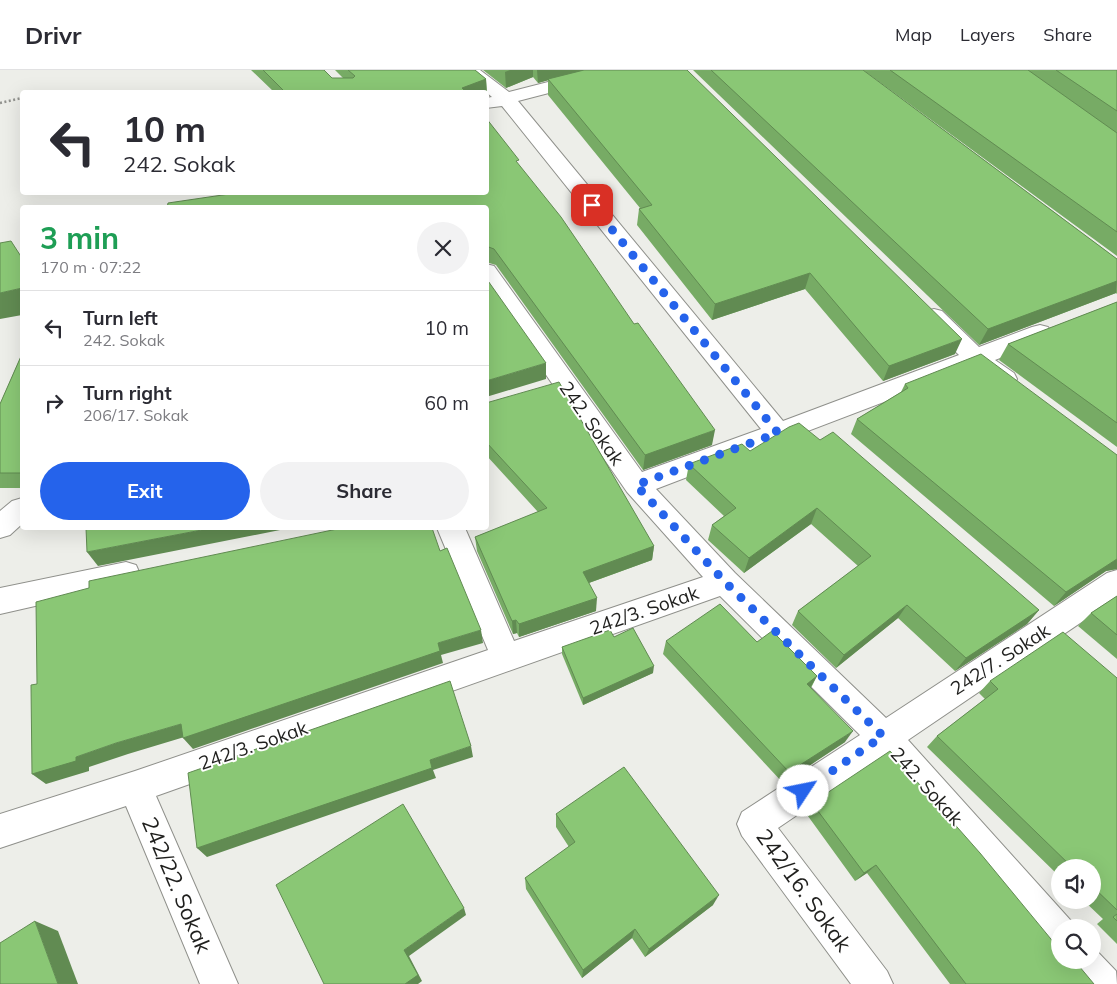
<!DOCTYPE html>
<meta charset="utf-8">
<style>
body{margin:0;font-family:Mulish,sans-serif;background:#f2f2f3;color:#2b2b33;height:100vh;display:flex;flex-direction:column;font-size:19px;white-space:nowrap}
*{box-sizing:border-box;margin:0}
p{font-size:16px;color:#7c7c81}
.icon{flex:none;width:28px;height:28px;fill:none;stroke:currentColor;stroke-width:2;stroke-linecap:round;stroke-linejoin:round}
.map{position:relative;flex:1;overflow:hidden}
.drawer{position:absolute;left:20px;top:135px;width:469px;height:325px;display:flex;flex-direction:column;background:#fff;border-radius:5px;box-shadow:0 5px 20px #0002}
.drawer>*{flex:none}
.guide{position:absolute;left:20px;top:20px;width:469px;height:105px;border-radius:5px;box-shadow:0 5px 20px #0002;background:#fff;color:#2b2b33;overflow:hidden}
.buttons{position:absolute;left:1051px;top:789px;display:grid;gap:10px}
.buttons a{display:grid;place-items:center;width:50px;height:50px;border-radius:50%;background:#fff;box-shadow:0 5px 20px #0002;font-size:25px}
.pin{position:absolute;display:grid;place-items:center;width:42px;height:42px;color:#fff;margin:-21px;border-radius:10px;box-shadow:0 2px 8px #0006}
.me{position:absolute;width:55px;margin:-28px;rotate:56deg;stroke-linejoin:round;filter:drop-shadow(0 0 4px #0008)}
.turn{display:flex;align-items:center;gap:18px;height:105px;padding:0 20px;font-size:22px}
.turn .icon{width:65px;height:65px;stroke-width:2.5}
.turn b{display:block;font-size:35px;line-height:42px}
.round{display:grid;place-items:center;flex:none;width:52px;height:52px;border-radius:26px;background:#f2f2f3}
.head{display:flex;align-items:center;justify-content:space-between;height:85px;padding:0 20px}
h1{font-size:30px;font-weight:700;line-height:38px;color:#1e9e55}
.action{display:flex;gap:10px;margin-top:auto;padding:10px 20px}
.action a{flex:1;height:58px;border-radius:30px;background:#2563eb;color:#fff;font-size:20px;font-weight:700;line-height:58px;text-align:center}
.action a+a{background:#f2f2f3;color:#2b2b33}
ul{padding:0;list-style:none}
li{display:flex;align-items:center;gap:15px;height:75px;padding:0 20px;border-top:1px solid #e1e1e2}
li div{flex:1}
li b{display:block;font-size:19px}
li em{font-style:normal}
header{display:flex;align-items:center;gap:30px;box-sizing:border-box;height:70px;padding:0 25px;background:#fff;border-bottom:1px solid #e1e1e2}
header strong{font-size:24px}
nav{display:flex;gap:28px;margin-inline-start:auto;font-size:18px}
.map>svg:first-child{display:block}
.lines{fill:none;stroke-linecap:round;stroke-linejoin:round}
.street-casing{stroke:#8f908b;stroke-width:2}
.path{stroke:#92938f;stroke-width:2.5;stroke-dasharray:2 2.5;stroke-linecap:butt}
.street{fill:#fff;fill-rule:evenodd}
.wall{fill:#77ab65}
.shaded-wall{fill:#618b52}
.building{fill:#8ac775;stroke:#618b52}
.route{stroke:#2563eb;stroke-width:9;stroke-dasharray:0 16.2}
.labels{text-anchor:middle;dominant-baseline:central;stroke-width:4;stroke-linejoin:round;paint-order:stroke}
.street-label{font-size:19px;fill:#1f1f1d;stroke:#fff}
.near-street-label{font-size:22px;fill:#1f1f1d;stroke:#fff}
</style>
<header>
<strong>Drivr</strong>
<nav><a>Map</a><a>Layers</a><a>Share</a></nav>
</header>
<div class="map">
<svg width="1117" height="914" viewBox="0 0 1117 914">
<rect width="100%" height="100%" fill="#edeee9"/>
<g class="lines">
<defs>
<g id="street">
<path d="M460 0H480L509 22 595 0H625L622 4 518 31 783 351 959 285 926 253 923 247 926 241 934 239 942 241 979 277 1032 257 1040 255 1048 257 1052 263 1048 269 995 290 1014 303 1017 309 1014 315C997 320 986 308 973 298L656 419 735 503 886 648 1107 503 1117 500V528L908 670 1073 853 1075 858H1060V884L1047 879 881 688 778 758 887 901 893 914H851L742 766 737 754 742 742 860 665 720 526 156 726 238 914H200L126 736 0 778V744L135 701 488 580 437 458H465L514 571 703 507 627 422 486 218V194L494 196 642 402 761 359 502 36 486 38V28L492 27Z"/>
<path d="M22 428V454L10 465 0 468V441L12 431Z"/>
<path d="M126 492 136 495 140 504 136 513 0 544V518Z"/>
<path d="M1092 876 1116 901 1117 914H1078L1069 903 1064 890H1092Z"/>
</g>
</defs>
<use href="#street" class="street-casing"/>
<path class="path" d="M0 33 22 28"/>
<use href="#street" class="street"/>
</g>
<g class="wall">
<path d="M251 0H324L332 8H343L335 0H475L486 9 487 25 486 22H274Z"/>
<path d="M483 0H687L955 284 883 311 805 219 712 250 637 155 639 139 640 138 548 25V10L538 13 533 7 506 18Z"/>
<path d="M693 0H863L1117 189V224L1116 223 979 275Z"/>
<path d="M863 0H1117V186Z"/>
<path d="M519 95 712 375 643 400 496 195 486 192V122Z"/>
<path d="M1117 232V377L999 290 1008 274Z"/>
<path d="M22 284V418H0V334Z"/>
<path d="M905 314 1117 385V499L1106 501 1054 536 851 364 857 349 901 322Z"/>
<path d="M486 333 654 476 652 490 589 513 596 541 519 567 517 563 513 564 477 481 475 467 538 442 486 385Z"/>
<path d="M820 370 1039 540 1027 554 955 601 898 548 836 598 792 555 798 541 858 496 811 454 744 503 708 470 712 455 724 446 686 410 689 394 750 381Z"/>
<path d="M1117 526V589L1078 556 1091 543Z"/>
<path d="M614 567 653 603 583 635 562 584V577Z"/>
<path d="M666 571 757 572 817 606 811 618 845 672 783 713 663 584Z"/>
<path d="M1117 608V874L1097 854 1103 849 1083 830H1092V798H1060V807L927 677 937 666 985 629 979 623 990 611Z"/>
<path d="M812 733 1060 890 1094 914H950L867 803 855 811 805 742Z"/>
<path d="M556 744 713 835 645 887 632 868 582 908 526 819 525 808 569 777 556 757Z"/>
</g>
<g class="shaded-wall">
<path d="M510 0H533V7L506 18 505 2Z"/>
<path d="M537 0H587L538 13Z"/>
<path d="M486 9 487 25 486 22H463L462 18Z"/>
<path d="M810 203 805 219 712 250 715 234Z"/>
<path d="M1117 211 1116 223 979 275 988 259Z"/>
<path d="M22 218V245L0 249V223Z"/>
<path d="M962 269 955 284 883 311 889 296Z"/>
<path d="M546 293V309L486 327V311Z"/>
<path d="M715 360 712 375 643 400 645 385Z"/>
<path d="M817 438 811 454 744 503 749 488Z"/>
<path d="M212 458H290L98 496 87 482Z"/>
<path d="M654 476 652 490 583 515V502Z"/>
<path d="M1117 489V499L1106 501 1054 536 1066 522Z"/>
<path d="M597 528 596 541 519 567V554Z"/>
<path d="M907 535 898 548 836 598 844 585Z"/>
<path d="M1039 540 1027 554 955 601 966 588Z"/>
<path d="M516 550 517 563 513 564 512 551Z"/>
<path d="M481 560 483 573 441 585 443 593 193 679 183 668 438 573Z"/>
<path d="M654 596 653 603 583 635V628Z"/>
<path d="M817 606 810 618 807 614Z"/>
<path d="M181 654 191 665 128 684 89 697V701L46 714 32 704 76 687 116 673Z"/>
<path d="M853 661 845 672 783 713 789 702Z"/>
<path d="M471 676 473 687 433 700 436 708 207 787 197 778 430 690Z"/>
<path d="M876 795 867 803 855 811 864 803Z"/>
<path d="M719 825 713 835 645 887 649 879Z"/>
<path d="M464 838 466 845 409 886 422 911 418 914H405L404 880Z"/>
<path d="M35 851 58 861 78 914H58Z"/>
<path d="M635 859 632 868 582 908 583 900Z"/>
</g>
<g class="building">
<path d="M263 0H324L332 8H353L355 6 348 0H475L486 9 462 18 466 22H285Z"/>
<path d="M584 0H687L962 269 889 296 810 203 715 234 639 139 652 135 548 9Z"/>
<path d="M711 0H863L1117 189V211L988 259Z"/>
<path d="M890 0H1028L1117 63V162Z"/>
<path d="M1056 0H1117V41Z"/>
<path d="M486 48 519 90 516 91 561 147 634 254 638 253 715 360 645 385 494 179 486 176V138H167L168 133 243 122H486Z"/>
<path d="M11 171 22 188V218L0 223V173Z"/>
<path d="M486 208 546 293 486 311Z"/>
<path d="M1117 232V353L1008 274Z"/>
<path d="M22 284V403H0V334Z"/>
<path d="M981 284 1117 385V489L1066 522 857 349 908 318 905 314Z"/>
<path d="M559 312 654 476 583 502 597 528 519 554 516 550 512 551 475 467 547 438 486 372V333Z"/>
<path d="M799 353 820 370 833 362 1039 540 966 588 907 535 844 585 798 541 871 486 817 438 749 488 712 455 736 438 689 394 742 374 750 381 789 357Z"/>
<path d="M86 458H212L87 482Z"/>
<path d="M342 458H432L440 481 447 478 481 560 438 573 440 581 183 668 181 654 116 673 76 687V691L32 704 31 615 37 614 36 532 89 518V511Z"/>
<path d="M1117 526V565L1091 543Z"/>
<path d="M720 534 757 572 772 561 817 606 807 614 853 661 789 702 666 571Z"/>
<path d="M633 558 654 596 583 628 562 577 610 560 614 567Z"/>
<path d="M1063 562 1117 608V840L1092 816V798H1073L937 666 998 619 990 611Z"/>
<path d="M450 611 471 676 430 690 432 698 197 778 188 703Z"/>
<path d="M890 681 980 783 1060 880V890H1074L1094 914H966L876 795 864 803 812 733Z"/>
<path d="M624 697 719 825 649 879 635 859 583 900 525 808 575 772 556 744Z"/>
<path d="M403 734 464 838 404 880 418 905 405 914H324L276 815Z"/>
<path d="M1117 844V851L1113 847Z"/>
<path d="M35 851 58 914H0V873Z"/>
</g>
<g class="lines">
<path class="route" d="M592 135 778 363 636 415 725 512 883 666 803 721"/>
</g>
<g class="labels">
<g class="street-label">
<text transform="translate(592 353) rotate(55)">242. Sokak</text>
<text transform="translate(644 540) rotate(-19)">242/3. Sokak</text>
<text transform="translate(1000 589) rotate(-33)">242/7. Sokak</text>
<text transform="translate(253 675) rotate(-19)">242/3. Sokak</text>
<text transform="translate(927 716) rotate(48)">242. Sokak</text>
</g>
<g class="near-street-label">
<text transform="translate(177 815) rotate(67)">242/22. Sokak</text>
<text transform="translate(804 820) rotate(54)">242/16. Sokak</text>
</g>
</g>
</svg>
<div class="buttons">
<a><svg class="icon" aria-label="sound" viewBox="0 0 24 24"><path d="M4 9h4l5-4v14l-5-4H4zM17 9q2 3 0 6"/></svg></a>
<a><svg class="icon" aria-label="search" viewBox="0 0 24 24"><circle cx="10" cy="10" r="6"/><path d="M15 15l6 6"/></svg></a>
</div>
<div class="pin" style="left:592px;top:135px;background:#d93025"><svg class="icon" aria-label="arrive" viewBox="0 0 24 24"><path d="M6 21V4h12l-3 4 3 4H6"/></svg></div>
<svg class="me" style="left:803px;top:721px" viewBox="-20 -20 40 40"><circle r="19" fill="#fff"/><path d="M0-13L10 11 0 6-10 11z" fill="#2563eb"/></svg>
<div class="guide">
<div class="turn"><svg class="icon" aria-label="left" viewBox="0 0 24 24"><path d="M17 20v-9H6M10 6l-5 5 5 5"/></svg><div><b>10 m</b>242. Sokak</div></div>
</div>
<section class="drawer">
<div class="head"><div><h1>3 min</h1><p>170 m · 07:22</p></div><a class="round"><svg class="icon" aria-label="close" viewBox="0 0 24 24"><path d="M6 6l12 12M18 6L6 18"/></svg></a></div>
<ul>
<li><svg class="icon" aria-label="left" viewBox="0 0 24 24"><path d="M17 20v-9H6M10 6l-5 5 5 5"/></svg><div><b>Turn left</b><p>242. Sokak</p></div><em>10 m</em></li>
<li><svg class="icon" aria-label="right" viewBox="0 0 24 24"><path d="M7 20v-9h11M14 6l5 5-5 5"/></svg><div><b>Turn right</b><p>206/17. Sokak</p></div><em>60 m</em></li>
</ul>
<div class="action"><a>Exit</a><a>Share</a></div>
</section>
</div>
